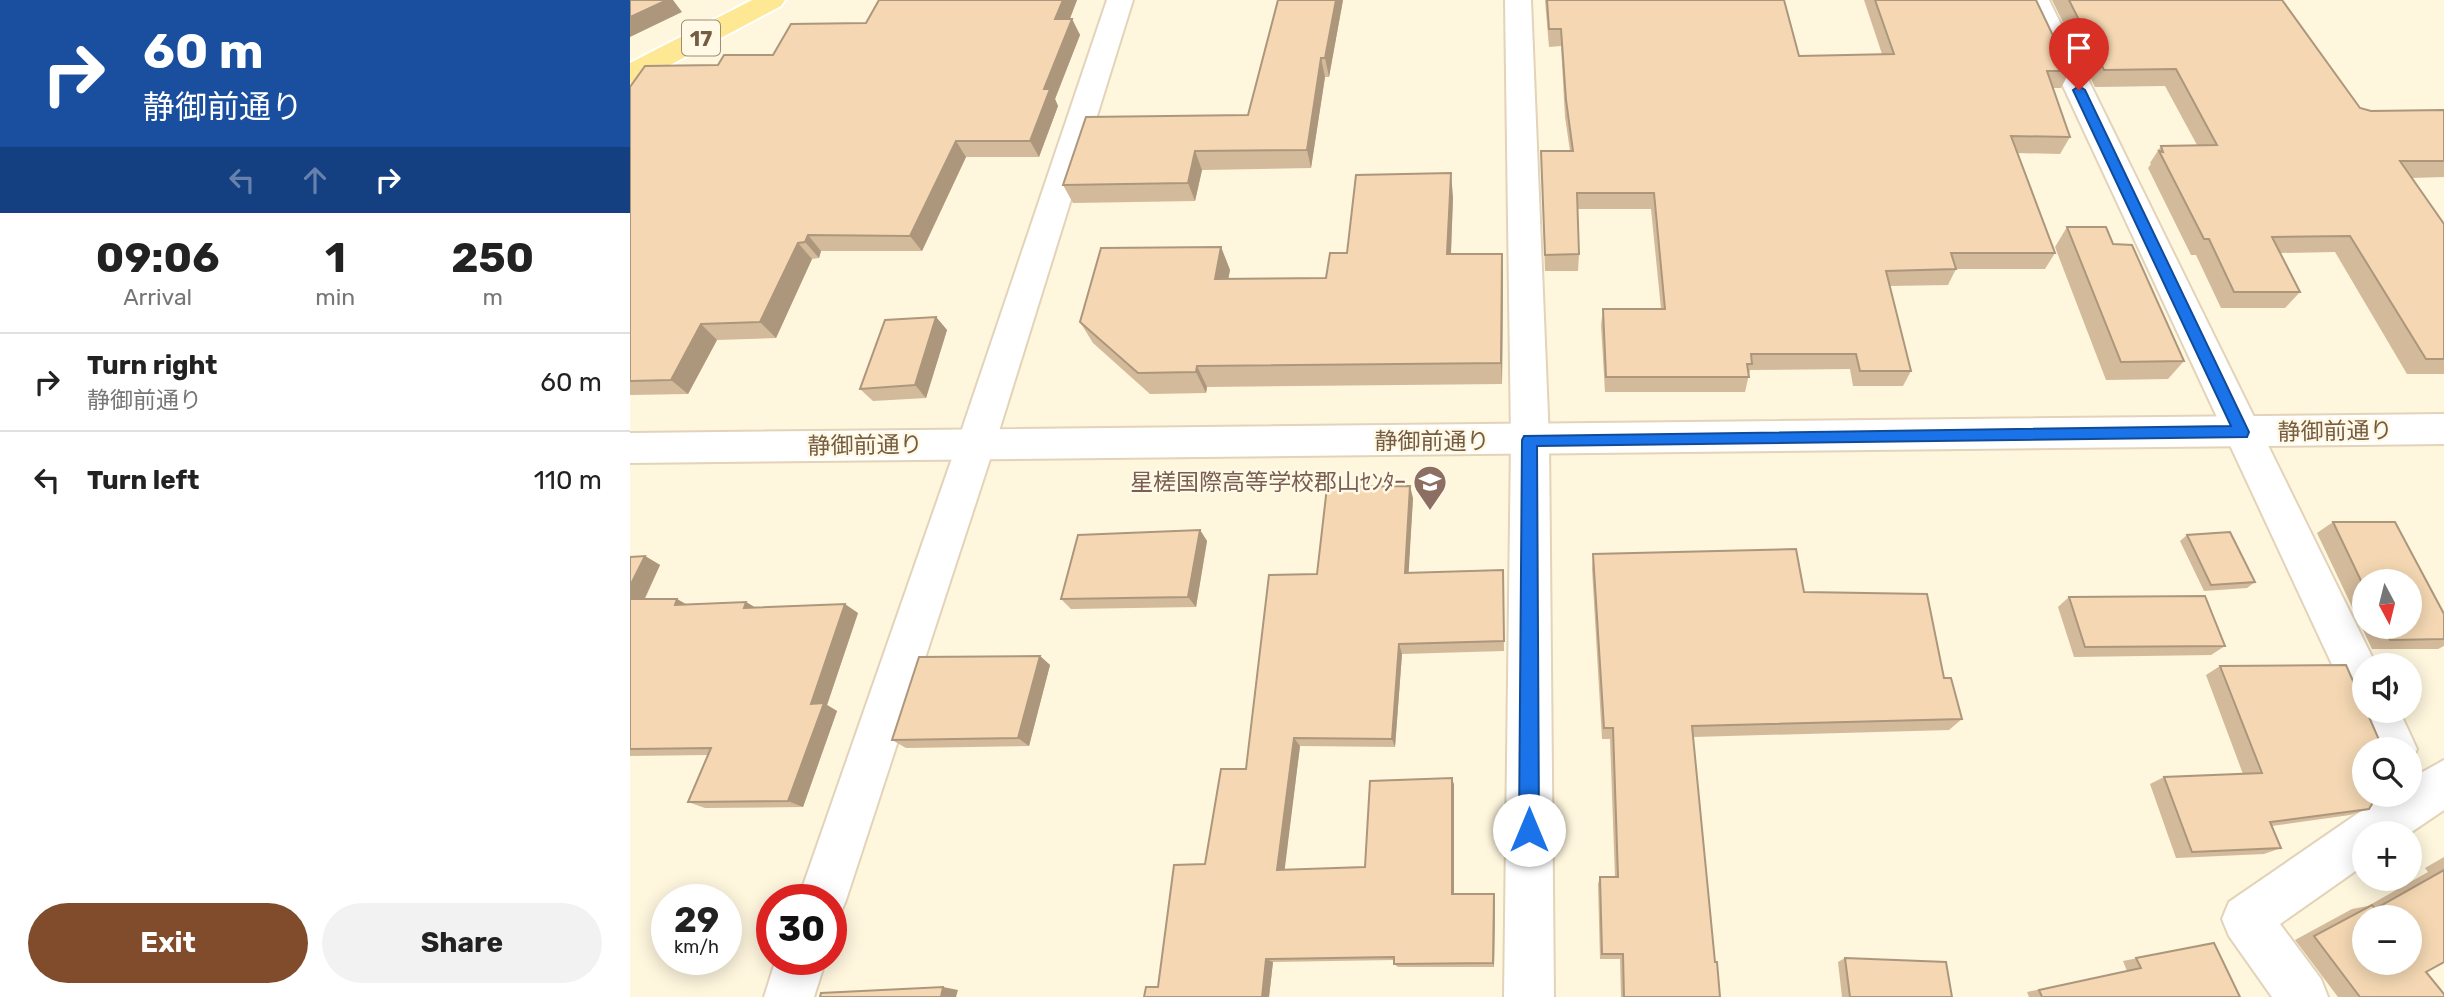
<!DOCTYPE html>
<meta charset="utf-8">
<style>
body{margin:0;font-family:Rubik,"Noto Sans JP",sans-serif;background:#f2f2f2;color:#222;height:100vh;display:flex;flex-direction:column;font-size:26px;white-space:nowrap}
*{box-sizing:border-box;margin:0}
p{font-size:23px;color:#767676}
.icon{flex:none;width:38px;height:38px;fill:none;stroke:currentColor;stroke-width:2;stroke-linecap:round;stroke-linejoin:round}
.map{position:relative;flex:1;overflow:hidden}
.side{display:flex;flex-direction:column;background:#fff;width:630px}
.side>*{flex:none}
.banner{background:#1a4fa0;color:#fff;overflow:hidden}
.needle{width:46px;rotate:173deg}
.tools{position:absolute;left:1722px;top:569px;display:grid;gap:14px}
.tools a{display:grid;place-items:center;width:70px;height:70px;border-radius:50%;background:#fff;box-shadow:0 4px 18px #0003;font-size:35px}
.speed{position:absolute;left:21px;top:884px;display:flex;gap:14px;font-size:35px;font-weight:700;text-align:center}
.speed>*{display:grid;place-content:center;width:91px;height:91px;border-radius:50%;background:#fff;box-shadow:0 4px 18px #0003;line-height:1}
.speed small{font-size:18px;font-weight:400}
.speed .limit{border:10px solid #d22;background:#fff;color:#111}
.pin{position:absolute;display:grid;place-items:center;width:60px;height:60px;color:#fff;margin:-72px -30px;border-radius:50% 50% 50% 0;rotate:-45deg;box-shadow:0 0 7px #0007}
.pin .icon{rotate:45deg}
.me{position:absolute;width:77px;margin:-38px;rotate:0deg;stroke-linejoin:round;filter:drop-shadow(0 0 5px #0008)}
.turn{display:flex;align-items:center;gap:24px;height:147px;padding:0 28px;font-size:32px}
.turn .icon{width:91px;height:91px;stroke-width:2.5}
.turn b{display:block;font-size:49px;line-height:60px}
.lanes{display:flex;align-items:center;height:66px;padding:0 28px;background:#0003;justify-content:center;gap:35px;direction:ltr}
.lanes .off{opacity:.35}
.eta{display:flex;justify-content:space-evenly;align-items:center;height:119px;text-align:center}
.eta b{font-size:42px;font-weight:700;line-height:49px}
.button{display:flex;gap:14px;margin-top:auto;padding:14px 28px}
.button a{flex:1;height:80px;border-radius:42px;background:#804c2c;color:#fff;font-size:28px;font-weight:700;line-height:80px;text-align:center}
.button a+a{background:#f2f2f2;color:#222}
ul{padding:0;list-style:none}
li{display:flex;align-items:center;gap:21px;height:98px;padding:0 28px;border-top:2px solid #e0e0e0}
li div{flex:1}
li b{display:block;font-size:26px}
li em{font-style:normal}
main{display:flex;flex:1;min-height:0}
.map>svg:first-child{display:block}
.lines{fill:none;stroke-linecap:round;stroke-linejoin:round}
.minor-casing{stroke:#e2d3b9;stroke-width:4}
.tertiary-casing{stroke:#e2d3b9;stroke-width:4}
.primary-casing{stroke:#fff;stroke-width:4}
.minor{fill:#fff;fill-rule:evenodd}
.tertiary{fill:#fff;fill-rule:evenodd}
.primary{fill:#ffe893;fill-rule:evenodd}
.wall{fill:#d3ba9a;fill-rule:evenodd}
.shaded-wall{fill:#ac977d}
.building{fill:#f5d8b3;stroke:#ac977d;stroke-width:2;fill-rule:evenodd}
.route{fill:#1a73e8;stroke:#114b97;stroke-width:2}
.labels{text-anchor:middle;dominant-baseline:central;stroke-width:5;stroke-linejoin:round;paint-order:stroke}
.shield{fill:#fff9e5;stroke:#9e8c74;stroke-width:2}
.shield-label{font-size:21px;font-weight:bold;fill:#755d44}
.street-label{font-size:23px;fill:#755d44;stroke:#fff9e5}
.education-label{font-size:23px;fill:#785e54;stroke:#fff9e5;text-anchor:end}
</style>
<main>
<section class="side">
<div class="banner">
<div class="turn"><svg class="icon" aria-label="right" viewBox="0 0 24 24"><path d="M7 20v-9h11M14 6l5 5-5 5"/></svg><div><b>60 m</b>静御前通り</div></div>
<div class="lanes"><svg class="icon off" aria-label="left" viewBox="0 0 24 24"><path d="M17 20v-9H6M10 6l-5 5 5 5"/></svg><svg class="icon off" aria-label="ahead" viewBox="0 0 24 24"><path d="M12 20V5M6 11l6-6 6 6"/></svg><svg class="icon" aria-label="right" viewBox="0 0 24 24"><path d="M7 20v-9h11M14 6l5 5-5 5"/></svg></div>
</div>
<div class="eta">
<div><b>09:06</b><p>Arrival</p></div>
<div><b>1</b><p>min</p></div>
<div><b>250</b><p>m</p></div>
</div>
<ul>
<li><svg class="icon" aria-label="right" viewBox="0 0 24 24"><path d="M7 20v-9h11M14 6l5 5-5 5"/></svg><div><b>Turn right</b><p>静御前通り</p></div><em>60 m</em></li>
<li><svg class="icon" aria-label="left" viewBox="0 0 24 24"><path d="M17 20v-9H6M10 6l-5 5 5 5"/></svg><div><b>Turn left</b></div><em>110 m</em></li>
</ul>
<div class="button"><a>Exit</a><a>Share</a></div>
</section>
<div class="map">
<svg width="1814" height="997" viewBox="0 0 1814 997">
<rect width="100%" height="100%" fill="#fef6dd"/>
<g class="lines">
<defs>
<g id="minor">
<path d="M477 0H503L365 444 216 900 209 917 201 920V900H168L327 444Z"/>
<path d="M875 0H901L919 440 924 997H874L881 440Z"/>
<path d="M1393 0H1419L1746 665H1734V710H1769L1787 749 1781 765 1780 749H1742L1724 710 1727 704 1719 701Z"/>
<path d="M1814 760V810L1780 833H1734V865L1650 924 1691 979 1698 997H1642L1599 936 1592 919 1599 902 1756 794H1780V779Z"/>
<path d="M146 959H196L184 997H134Z"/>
</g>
<path id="tertiary" d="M1814 414V444L0 463V433Z"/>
<path id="primary" d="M122 0H155L151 6 10 81 0 84V63Z"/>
</defs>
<use href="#minor" class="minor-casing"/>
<use href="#tertiary" class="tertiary-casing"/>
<use href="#primary" class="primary-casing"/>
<use href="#minor" class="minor"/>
<use href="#tertiary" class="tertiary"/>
<use href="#primary" class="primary"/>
</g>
<g class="wall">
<path d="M447 0 440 19H442L450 35 425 99 428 106 409 157H336L292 251H191L189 258 182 259 146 338 87 340 58 394 0 395V87L88 65 143 55 236 23Z"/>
<path d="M713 0 699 77H695L681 168 572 170 565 201 443 203 433 185 618 115Z"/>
<path d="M915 0H1154L1169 56 1252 54 1234 0H1406L1440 71 1431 88H1423L1440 137 1430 154 1387 153 1425 253 1415 269H1326L1318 285 1260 286 1281 371 1273 386H1223L1220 369 1120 370 1115 392H975L971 325 973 309H1031L1021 209H947L949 254 948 271H915L911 151H940L935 117 931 46 919 47Z"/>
<path d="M1422 0H1652L1730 108 1741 111 1814 110V177L1782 178 1814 224V374H1777L1705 252 1650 253 1670 292 1655 308H1591L1566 255H1561L1518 168 1521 164 1520 163 1531 146 1567 145 1535 86 1465 87Z"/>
<path d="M823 197 821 254 873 276 872 384 577 387 576 393 520 394 463 343 450 322 591 247 600 270 598 279 696 278 717 253Z"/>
<path d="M1437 227 1554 361 1538 379 1476 380 1425 247Z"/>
<path d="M306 317 317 330 296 398 243 401 230 389Z"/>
<path d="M783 498 778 573 873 570 874 651 772 654 765 747 670 746 654 870 735 867 822 778 824 785V894H864L865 899 864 967H768L764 964V960L643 962 639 997H514L528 987 575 864 616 769 687 574Z"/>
<path d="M1703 522 1814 614V646L1808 649H1742L1687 533ZM1734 581 1780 626H1734Z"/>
<path d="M570 530 577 541 566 607 441 609 431 599Z"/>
<path d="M1557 535 1625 582 1617 588 1574 591 1550 541Z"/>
<path d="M963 554 1174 592 1314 678 1332 719 1319 730 1063 737 1085 962 1090 997H991L990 959H970L968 884 970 877H985L980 739H972L962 569Z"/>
<path d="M15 556 30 565 15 599 55 604 116 602 126 608 228 613 197 705 207 711 173 807 75 808 58 802 78 755 0 756V557Z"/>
<path d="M1439 597 1595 646 1581 655 1444 657 1428 607Z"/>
<path d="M410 656 420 665 399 746 276 748 262 740Z"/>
<path d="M1590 666 1739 809 1720 815 1642 826 1651 848 1634 854 1546 858 1520 784 1534 777 1613 774 1576 675Z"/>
<path d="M1814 857V962L1796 972 1814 997H1708L1665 940 1722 909 1738 906 1798 872 1795 868Z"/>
<path d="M1584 943 1610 997H1399L1397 992 1497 971 1493 961Z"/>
<path d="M1215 958 1322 997H1212L1208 962Z"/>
</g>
<g class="shaded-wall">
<path d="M37 0H43L52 12 0 37V17Z"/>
<path d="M433 0H447L433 36 425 19Z"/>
<path d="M706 0H713L699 77 695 58Z"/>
<path d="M442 19 450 35 425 99 428 106 409 157 400 141 414 89Z"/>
<path d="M691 58 695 77 681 168 677 150Z"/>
<path d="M326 141 336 157 292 251 280 236Z"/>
<path d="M565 151 572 170 565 201 558 183Z"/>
<path d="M821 173 823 197 820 277 817 254Z"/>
<path d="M178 235 191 251 189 258 175 242Z"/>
<path d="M168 243 182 259 146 338 130 322Z"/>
<path d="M591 247 600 270 594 302 585 279Z"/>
<path d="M872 254 873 276 872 384 871 363Z"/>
<path d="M306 317 317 330 296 398 285 385Z"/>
<path d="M71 324 87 340 58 394 41 380Z"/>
<path d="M567 366 577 387 576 393 566 372Z"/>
<path d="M780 486 783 498 778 584 775 573Z"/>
<path d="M570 530 577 541 566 607 558 597Z"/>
<path d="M15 556 30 565 10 608 0 603V586Z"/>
<path d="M47 599 63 608 45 605Z"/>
<path d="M116 602 131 611 114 608Z"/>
<path d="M215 604 228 613 197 705 207 711 173 807 158 801 181 704Z"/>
<path d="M769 644 772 654 765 747 762 739Z"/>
<path d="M410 656 420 665 399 746 388 738Z"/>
<path d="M664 738 670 746 654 875 647 870Z"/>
<path d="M822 778 824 785V899L822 894Z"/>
<path d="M864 894 865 899 864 967 863 963Z"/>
<path d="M636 959 643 962 639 997H632Z"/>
<path d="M313 987 328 990 326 997H311Z"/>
</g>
<g class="building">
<path d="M0 0H37L0 17Z"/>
<path d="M249 0H433L425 19H442L414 89H420L400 141H326L280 236 178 235 175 242 168 243 130 322 71 324 41 380 0 381V87L15 66 88 65 94 55H143L161 24 236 23Z"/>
<path d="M648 0H706L695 58H691L677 150 565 151 558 183 433 185 456 117 618 115Z"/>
<path d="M917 0H1154L1169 56 1264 54 1245 0H1406L1440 71H1417L1440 137 1381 136 1425 253H1321L1326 269 1256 271 1281 371H1230L1226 354H1121L1122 364H1117L1119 377H976L973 309H1035L1024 193H947L949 254 915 255 911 151H943L936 100 931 29H919Z"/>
<path d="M1439 0H1652L1730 108 1741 111 1814 110V161H1770L1814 224V359H1796L1720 236 1642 237 1670 292H1604L1579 239H1574L1529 151 1533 152 1531 146 1587 145 1546 69 1474 70Z"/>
<path d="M821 173 817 254H872L871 363 567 366 566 372 508 373 450 322 471 248 591 247 585 279 696 278 700 253H717L726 175Z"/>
<path d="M1437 227H1476L1483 244 1502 245 1554 361 1491 362Z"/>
<path d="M306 317 285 385 230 389 255 320Z"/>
<path d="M780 486 775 573 873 570 874 641 769 644 762 739 664 738 647 870 735 867 740 781 822 778V894H864L863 963 764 964V957L636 959 632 997H514L516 987H528L544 865 575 864 591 769H616L639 575 687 574 697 487Z"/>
<path d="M1703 522H1765L1814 614V639L1760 640 1754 626H1780V581H1734V587Z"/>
<path d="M570 530 558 597 431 599 448 535Z"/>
<path d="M1600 532 1625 582 1581 585 1557 535Z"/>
<path d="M1166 549 1174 592 1297 594 1314 678H1321L1332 719 1062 726 1085 962H1087L1090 997H994L993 954H972L970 877H988L983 728H974L963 554Z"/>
<path d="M15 556 0 586V557Z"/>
<path d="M1575 596 1595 646 1455 647 1439 597Z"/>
<path d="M0 599H47L45 605 116 602 114 608 215 604 181 704 194 703 158 801 58 802 81 748 0 749Z"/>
<path d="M410 656 388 738 262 740 289 657Z"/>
<path d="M1716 665 1734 706V710H1736L1753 749H1734V794H1748L1739 809 1640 822 1651 848 1562 852 1534 777 1632 773 1590 666Z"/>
<path d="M1814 870V962L1796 972 1814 994V997H1730L1684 936 1742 905 1745 909ZM1734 917H1780V962H1734Z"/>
<path d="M1584 943 1610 997H1412L1409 990 1511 968 1506 958Z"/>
<path d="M1215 958 1316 962 1322 997H1220Z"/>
<path d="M313 987 311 997H190L191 993Z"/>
</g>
<path class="route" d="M1449 86 1455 90 1619 432 1617 437 907 446 909 830 906 837 899 839 892 837 889 830 892 440 894 436 1601 426 1443 90Z"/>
<defs>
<symbol id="school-pin" viewBox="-11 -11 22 30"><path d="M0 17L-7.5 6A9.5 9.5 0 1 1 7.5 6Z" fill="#8d6e63" stroke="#fff9e5"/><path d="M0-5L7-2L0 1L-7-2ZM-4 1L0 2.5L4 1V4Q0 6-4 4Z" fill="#fff"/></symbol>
</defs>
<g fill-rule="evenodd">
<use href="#school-pin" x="781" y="463" width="38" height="52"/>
</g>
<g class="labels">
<rect class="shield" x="52" y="20.5" width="38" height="35" rx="5"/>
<g class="shield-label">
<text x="71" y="38">17</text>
</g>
<g class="street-label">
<text transform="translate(1705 431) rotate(-1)">静御前通り</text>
<text x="802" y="441">静御前通り</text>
<text transform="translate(235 445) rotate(-1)">静御前通り</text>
</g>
<g class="education-label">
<text x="776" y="482">星槎国際高等学校郡山ｾﾝﾀｰ</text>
</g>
</g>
</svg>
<div class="tools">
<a><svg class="needle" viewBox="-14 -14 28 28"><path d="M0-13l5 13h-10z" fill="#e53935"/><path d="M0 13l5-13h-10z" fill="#767676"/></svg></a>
<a><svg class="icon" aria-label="sound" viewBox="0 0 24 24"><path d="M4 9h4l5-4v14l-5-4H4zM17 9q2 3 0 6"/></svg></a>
<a><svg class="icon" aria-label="search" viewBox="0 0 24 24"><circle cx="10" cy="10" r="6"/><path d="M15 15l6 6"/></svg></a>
<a>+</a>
<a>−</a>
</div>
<div class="speed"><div>29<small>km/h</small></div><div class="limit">30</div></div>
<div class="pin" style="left:1449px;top:90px;background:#d93025"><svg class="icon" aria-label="arrive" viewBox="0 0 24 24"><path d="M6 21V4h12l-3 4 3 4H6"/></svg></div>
<svg class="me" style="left:899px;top:830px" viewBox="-20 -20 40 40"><circle r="19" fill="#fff"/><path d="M0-13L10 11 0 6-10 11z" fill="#1a73e8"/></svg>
</div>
</main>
